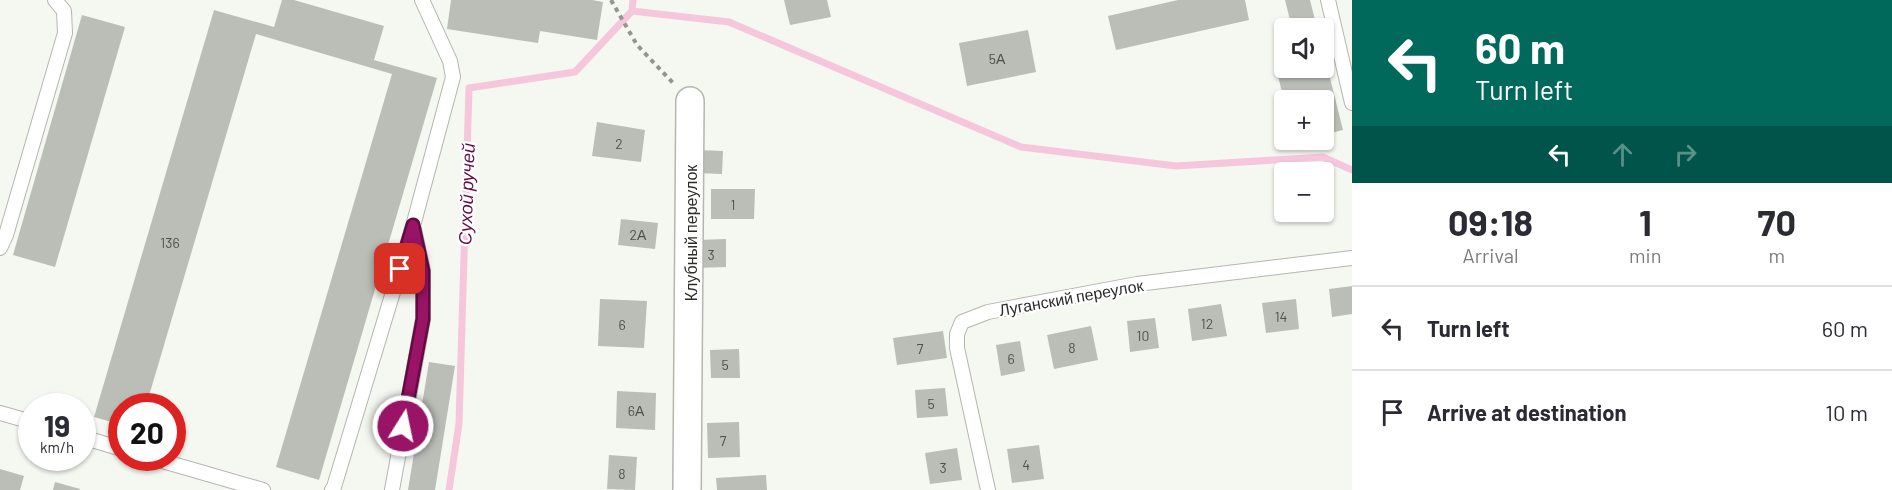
<!DOCTYPE html>
<meta charset="utf-8">
<style>
body{margin:0;font-family:Barlow,sans-serif;background:#f7f7f7;color:#2b2b33;height:100vh;display:flex;flex-direction:column;font-size:22px;white-space:nowrap}
*{box-sizing:border-box;margin:0}
p{font-size:20px;color:#7c7c81}
.icon{flex:none;width:33px;height:33px;fill:none;stroke:currentColor;stroke-width:2;stroke-linecap:round;stroke-linejoin:round}
.map{position:relative;flex:1;overflow:hidden}
.side{display:flex;flex-direction:column;background:#fff;width:540px}
.side>*{flex:none}
.banner{background:#00695c;color:#fff;overflow:hidden}
.fabs{position:absolute;left:1274px;top:18px;display:grid;gap:12px}
.fabs a{display:grid;place-items:center;width:60px;height:60px;border-radius:6px;background:#fff;box-shadow:0 2px 4px #0004;font-size:30px}
.speed{position:absolute;left:18px;top:393px;display:flex;gap:12px;font-size:30px;font-weight:700;text-align:center}
.speed>*{display:grid;place-content:center;width:78px;height:78px;border-radius:50%;background:#fff;box-shadow:0 2px 4px #0004;line-height:1}
.speed small{font-size:15px;font-weight:400}
.speed .limit{border:9px solid #d22;background:#fff;color:#111}
.pin{position:absolute;display:grid;place-items:center;width:51px;height:51px;color:#fff;margin:-26px;border-radius:12px;box-shadow:0 3px 9px #0006}
.me{position:absolute;width:66px;margin:-33px;rotate:10deg;stroke-linejoin:round;filter:drop-shadow(0 0 4px #0008)}
.turn{display:flex;align-items:center;gap:21px;height:126px;padding:0 24px;font-size:27px}
.turn .icon{width:78px;height:78px;stroke-width:2.5}
.turn b{display:block;font-size:42px;line-height:51px}
.lanes{display:flex;align-items:center;height:57px;padding:0 24px;background:#0003;justify-content:center;gap:30px;direction:ltr}
.lanes .off{opacity:.35}
.eta{display:flex;justify-content:space-evenly;align-items:center;height:102px;text-align:center}
.eta b{font-size:36px;font-weight:700;line-height:42px}
ul{padding:0;list-style:none}
li{display:flex;align-items:center;gap:18px;height:84px;padding:0 24px;border-top:2px solid #e1e1e2}
li div{flex:1}
li b{display:block;font-size:22px}
li em{font-style:normal}
main{display:flex;flex:1;min-height:0}
.map>svg:first-child{display:block}
.lines{fill:none;stroke-linecap:round;stroke-linejoin:round}
.stream{stroke:#f6c6dc;stroke-width:7}
.building{fill:#bbbdb7}
.lane-casing{stroke:#b4b6b0;stroke-width:16}
.street-casing{stroke:#b4b6b0;stroke-width:30}
.path{stroke:#939590;stroke-width:4;stroke-dasharray:4.5 4.5;stroke-linecap:butt}
.lane{stroke:#fff;stroke-width:14}
.street{stroke:#fff;stroke-width:27}
.route-casing{stroke:#630c43;stroke-width:15}
.route{stroke:#991367;stroke-width:10}
.labels{text-anchor:middle;dominant-baseline:central;stroke-width:4.5;stroke-linejoin:round;paint-order:stroke}
.number-label{font-size:14px;fill:#4f504d}
.street-label{font-size:16px;fill:#2b2c2a;stroke:#fff}
.water-label{font-size:18px;font-style:italic;fill:#650c43;stroke:#fff}
</style>
<main>
<div class="map">
<svg width="1352" height="490" viewBox="0 0 1352 490">
<rect width="100%" height="100%" fill="#f5f8f1"/>
<g class="lines">
<g class="stream">
<path d="M633 0 632 11 729 22 1021 147 1176 166 1323 157 1352 170"/>
<path d="M449 490 459 424 469 88 575 72 632 11"/>
</g>
</g>
<g class="building">
<path d="M282 0H294L384 26 374 60 437 78 319 480 276 467 392 74 256 34 146 406H122V425L94 417 214 10 274 27Z"/>
<path d="M451 0H592L603 2 597 40 540 31 538 43 447 29Z"/>
<path d="M784 0H827L831 17 790 25Z"/>
<path d="M1178 0H1245L1249 20 1116 50 1108 16Z"/>
<path d="M1285 0H1310L1317 28H1292Z"/>
<path d="M82 15 125 27 55 267 13 255Z"/>
<path d="M1028 30 1036 72 967 86 959 43Z"/>
<path d="M1324 54 1343 130 1323 135V100H1284L1275 64 1284 62V68H1323Z"/>
<path d="M597 122 645 130 641 162 592 156Z"/>
<path d="M697 150 723 151 722 174 696 173Z"/>
<path d="M711 189H755L754 219H711Z"/>
<path d="M621 219 658 223 655 249 618 245Z"/>
<path d="M726 239V267L697 268V240Z"/>
<path d="M1352 286V314L1332 317 1329 289Z"/>
<path d="M600 299 647 301 644 348 598 346Z"/>
<path d="M1296 299 1299 329 1266 333 1262 303Z"/>
<path d="M1221 304 1227 336 1192 341 1188 309Z"/>
<path d="M1155 318 1159 348 1130 352 1127 321Z"/>
<path d="M1091 326 1098 360 1054 369 1047 335Z"/>
<path d="M943 331 947 358 897 365 893 338Z"/>
<path d="M1020 341 1025 371 1001 376 996 345Z"/>
<path d="M739 349 740 378H711L710 350Z"/>
<path d="M429 362 455 366 435 490H408Z"/>
<path d="M945 388 948 416 917 418 915 390Z"/>
<path d="M617 391 656 393 655 430 616 428Z"/>
<path d="M739 422 740 457 708 458 707 423Z"/>
<path d="M1039 445 1044 479 1012 483 1007 449Z"/>
<path d="M957 448 962 480 930 484 925 453Z"/>
<path d="M609 455 637 457 635 490 607 489Z"/>
<path d="M0 469 24 476 20 490H0Z"/>
<path d="M766 475 767 490H717L716 478Z"/>
<path d="M55 482 80 489V490H53Z"/>
</g>
<g class="lines">
<defs>
<g id="lane">
<path d="M1328 0 1352 103"/>
<path d="M0 248 6 235 65 33 64 11 55 0"/>
<path d="M0 413 32 422"/>
<path d="M82 437 122 449"/>
<path d="M152 458 263 490"/>
<path d="M332 490 334 487 413 226 453 77 450 61 422 0"/>
<path d="M392 490 423 319V271L414 229"/>
<path d="M988 490 957 348V334L962 322 988 312 1137 284 1352 258"/>
</g>
<path id="street" d="M687 490 690 101"/>
</defs>
<use href="#lane" class="lane-casing"/>
<use href="#street" class="street-casing"/>
<path class="path" d="M611 0 637 45 675 85"/>
<use href="#lane" class="lane"/>
<use href="#street" class="street"/>
</g>
<g class="lines">
<defs>
<path id="route" d="M400 269 413 225 423 271V319L403 426"/>
</defs>
<use href="#route" class="route-casing"/>
<use href="#route" class="route"/>
</g>
<g class="labels">
<g class="number-label">
<text x="997" y="58">5А</text>
<text x="619" y="143">2</text>
<text x="733" y="204">1</text>
<text x="638" y="234">2А</text>
<text x="170" y="242">136</text>
<text x="711" y="254">3</text>
<text x="1281" y="316">14</text>
<text x="1207" y="323">12</text>
<text x="622" y="324">6</text>
<text x="1143" y="335">10</text>
<text x="1072" y="347">8</text>
<text x="920" y="348">7</text>
<text x="1011" y="358">6</text>
<text x="725" y="364">5</text>
<text x="931" y="403">5</text>
<text x="636" y="410">6А</text>
<text x="723" y="440">7</text>
<text x="1026" y="464">4</text>
<text x="943" y="467">3</text>
<text x="622" y="473">8</text>
</g>
<g class="street-label">
<text transform="translate(690 233) rotate(-90)">Клубный переулок</text>
<text transform="translate(1071 297) rotate(-10)">Луганский переулок</text>
</g>
<g class="water-label">
<text transform="translate(466 194) rotate(-88)">Сухой ручей</text>
</g>
</g>
</svg>
<div class="fabs">
<a><svg class="icon" aria-label="sound" viewBox="0 0 24 24"><path d="M4 9h4l5-4v14l-5-4H4zM17 9q2 3 0 6"/></svg></a>
<a>+</a>
<a>−</a>
</div>
<div class="speed"><div>19<small>km/h</small></div><div class="limit">20</div></div>
<div class="pin" style="left:400px;top:269px;background:#d93025"><svg class="icon" aria-label="arrive" viewBox="0 0 24 24"><path d="M6 21V4h12l-3 4 3 4H6"/></svg></div>
<svg class="me" style="left:403px;top:426px" viewBox="-20 -20 40 40"><circle r="17" fill="#991367" stroke="#fff" stroke-width="3"/><path d="M0-11L8 9 0 5-8 9z" fill="#fff"/></svg>
</div>
<section class="side">
<div class="banner">
<div class="turn"><svg class="icon" aria-label="left" viewBox="0 0 24 24"><path d="M17 20v-9H6M10 6l-5 5 5 5"/></svg><div><b>60 m</b>Turn left</div></div>
<div class="lanes"><svg class="icon" aria-label="left" viewBox="0 0 24 24"><path d="M17 20v-9H6M10 6l-5 5 5 5"/></svg><svg class="icon off" aria-label="ahead" viewBox="0 0 24 24"><path d="M12 20V5M6 11l6-6 6 6"/></svg><svg class="icon off" aria-label="right" viewBox="0 0 24 24"><path d="M7 20v-9h11M14 6l5 5-5 5"/></svg></div>
</div>
<div class="eta">
<div><b>09:18</b><p>Arrival</p></div>
<div><b>1</b><p>min</p></div>
<div><b>70</b><p>m</p></div>
</div>
<ul>
<li><svg class="icon" aria-label="left" viewBox="0 0 24 24"><path d="M17 20v-9H6M10 6l-5 5 5 5"/></svg><div><b>Turn left</b></div><em>60 m</em></li>
<li><svg class="icon" aria-label="arrive" viewBox="0 0 24 24"><path d="M6 21V4h12l-3 4 3 4H6"/></svg><div><b>Arrive at destination</b></div><em>10 m</em></li>
</ul>
</section>
</main>
